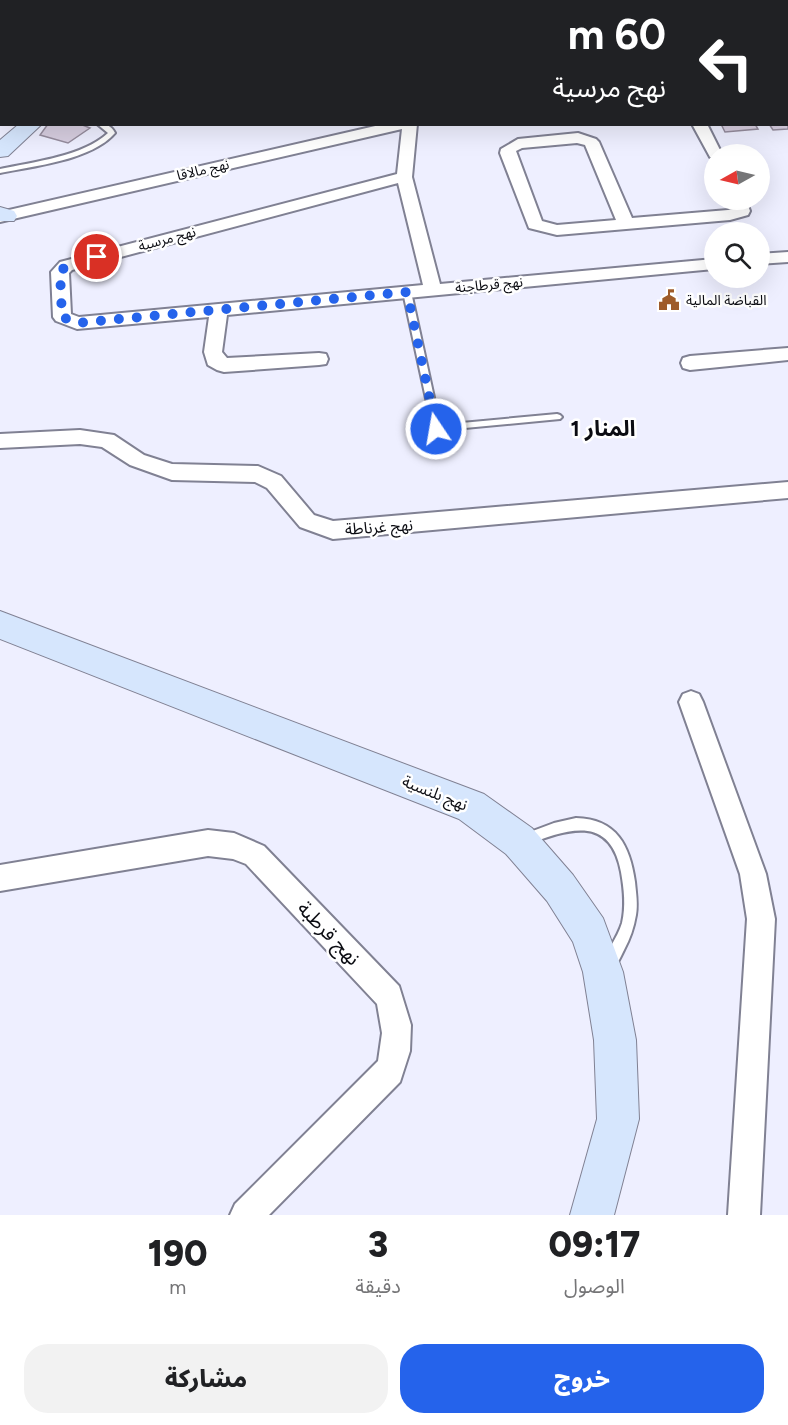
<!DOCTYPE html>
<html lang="ar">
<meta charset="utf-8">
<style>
body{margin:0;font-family:Figtree,"Noto Sans Arabic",sans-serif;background:#f2f2f2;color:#202124;direction:rtl;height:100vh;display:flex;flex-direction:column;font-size:22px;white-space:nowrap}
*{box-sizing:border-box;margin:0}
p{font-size:20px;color:#757577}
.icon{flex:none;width:33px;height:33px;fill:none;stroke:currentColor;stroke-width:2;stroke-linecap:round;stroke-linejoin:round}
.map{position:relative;height:1215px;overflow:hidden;direction:ltr}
.drawer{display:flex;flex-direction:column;background:#fff;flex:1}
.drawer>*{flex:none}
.guide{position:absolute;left:0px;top:0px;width:789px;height:126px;box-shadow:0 6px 24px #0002;direction:rtl;background:#202124;color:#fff;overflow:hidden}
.needle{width:39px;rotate:262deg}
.buttons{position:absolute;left:704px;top:144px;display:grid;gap:12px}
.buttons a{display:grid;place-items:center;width:66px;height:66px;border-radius:50%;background:#fff;box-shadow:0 6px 24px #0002;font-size:30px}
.pin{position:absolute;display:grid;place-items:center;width:51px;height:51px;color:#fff;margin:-26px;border:3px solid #fff;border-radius:50%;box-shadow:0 2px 6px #0007}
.me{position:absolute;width:66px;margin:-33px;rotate:348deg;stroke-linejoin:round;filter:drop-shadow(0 0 4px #0008)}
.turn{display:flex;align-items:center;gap:21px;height:126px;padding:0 24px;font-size:27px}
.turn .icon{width:78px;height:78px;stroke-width:2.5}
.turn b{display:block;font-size:42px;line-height:51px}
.eta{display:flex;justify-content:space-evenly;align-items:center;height:102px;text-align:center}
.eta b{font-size:36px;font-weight:800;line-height:42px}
.cta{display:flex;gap:12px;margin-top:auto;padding:12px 24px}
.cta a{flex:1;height:69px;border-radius:24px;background:#2563eb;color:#fff;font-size:24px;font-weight:800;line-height:69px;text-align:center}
.cta a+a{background:#f2f2f2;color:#202124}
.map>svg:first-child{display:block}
.building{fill:#d7cee0;stroke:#968d9e;stroke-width:1.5}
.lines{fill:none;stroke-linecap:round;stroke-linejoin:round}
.lane-casing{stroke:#808193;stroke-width:4}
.street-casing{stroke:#808193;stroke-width:4}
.secondary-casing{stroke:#808193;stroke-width:2}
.lane{fill:#fff;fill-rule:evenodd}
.street{fill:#fff;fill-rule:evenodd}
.secondary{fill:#d6e6fd;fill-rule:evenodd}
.route{stroke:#2563eb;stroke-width:10;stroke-dasharray:0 18}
.labels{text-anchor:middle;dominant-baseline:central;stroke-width:5;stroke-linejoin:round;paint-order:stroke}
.far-street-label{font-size:14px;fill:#0b0c12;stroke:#fff}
.far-poi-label{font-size:14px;fill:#0b0c12;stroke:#fff;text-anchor:start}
.street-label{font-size:16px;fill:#0b0c12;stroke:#fff}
.near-street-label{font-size:20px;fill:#0b0c12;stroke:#fff}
.district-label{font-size:22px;font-weight:bold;fill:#0b0c12;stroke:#fff}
</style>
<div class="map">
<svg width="788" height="1215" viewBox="0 0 788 1215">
<rect width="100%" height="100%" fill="#eeefff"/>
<g class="building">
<path d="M286 0H360L358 2Z"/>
<path d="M788 97V129L773 130 769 124H788Z"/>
<path d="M48 124H80L90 128 68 143 40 135Z"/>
<path d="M721 124H755L758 129 725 132Z"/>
</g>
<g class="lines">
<defs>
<g id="lane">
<path d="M97 124C106 124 111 125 115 133 92 160 34 166 0 173V169C33 162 84 156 108 133Z"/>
<path d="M407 289 411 292 440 425 557 414 560 415 562 417 560 419 433 431 403 292Z"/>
<path d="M576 818C617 819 630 846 635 882 636 893 638 904 636 915 634 927 630 939 624 950 620 958 616 968 608 972L603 970 601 965C607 950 617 939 622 923 626 906 624 889 621 872 610 813 566 830 526 845L522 843 520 839 522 835 554 823Z"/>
</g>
<g id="street">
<rect x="404" y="0" width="12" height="2"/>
<path d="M479 0H491L492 2H479Z"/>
<path d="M645 0H670L644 2Z"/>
<path d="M384 124H417L412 177 440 284 714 259V269L227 315 222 352 227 358 319 353 326 354 328 359 326 364 319 365 224 372 217 370 208 365 204 352 209 317 77 329 56 321 53 317 51 272 60 262 397 174 402 129 0 222V212ZM398 183 423 285 79 317 71 314 69 273 72 270Z"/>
<path d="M692 124H707L722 154H714V158L710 157Z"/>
<path d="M578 133 596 139 599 142 632 218 728 210 733 209 730 200H746L750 211 748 215 730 220 557 235 529 228 500 153 501 149 518 139ZM577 143 585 145 616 220 557 225 542 221 516 151 522 148Z"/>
<path d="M788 252V262L759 264V254Z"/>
<path d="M788 348V360L690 370 683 368 681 363 683 358 690 356Z"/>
<path d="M80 430 114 435 144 455 172 464 258 466 281 476 314 515 333 521 788 482V498L333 539 300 527 267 488 255 482 172 480 130 465 102 447 80 444 0 448V434Z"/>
<path d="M691 691 699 694 703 702 766 874 775 919 760 1215H728L747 919 740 874 679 702 683 694Z"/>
<path d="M208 830 234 833 264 846 399 986 411 1025 410 1051 400 1082 269 1215H230L235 1204 378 1061 382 1033 377 1004 246 864 233 859 208 856 0 891V865Z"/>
</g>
<g id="secondary">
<path d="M132 0H152L131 2Z"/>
<path d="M196 0H215L195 2Z"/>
<path d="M0 106H2L0 119Z"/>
<path d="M19 124H42L8 156 0 157V140Z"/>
<path d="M0 207 14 211 17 216 14 221H0Z"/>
<path d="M0 611 484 794 532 828 573 875 603 918 623 972 636 1040 639 1119 614 1215H570L597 1119 594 1040 583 972 573 942 547 901 506 854 459 819 0 639Z"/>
</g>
</defs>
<use href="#lane" class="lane-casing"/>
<use href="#street" class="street-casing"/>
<use href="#secondary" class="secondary-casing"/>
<use href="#lane" class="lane"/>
<use href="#street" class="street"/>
<use href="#secondary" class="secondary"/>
</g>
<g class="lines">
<path class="route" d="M97 257 66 266 60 272 62 317 77 323 407 292 436 429"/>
</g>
<defs>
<symbol id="civic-bare" viewBox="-9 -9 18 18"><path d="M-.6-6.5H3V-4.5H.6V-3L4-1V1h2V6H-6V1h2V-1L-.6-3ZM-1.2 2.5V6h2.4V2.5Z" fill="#9e5b2a" stroke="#fff" stroke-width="2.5" paint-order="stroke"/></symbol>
</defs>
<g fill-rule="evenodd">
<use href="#civic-bare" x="654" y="285" width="30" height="30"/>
</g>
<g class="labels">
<g class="far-street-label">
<text transform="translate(203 170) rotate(-13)">نهج مالاقا</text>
<text transform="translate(167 239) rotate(-15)">نهج مرسية</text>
<text transform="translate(489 285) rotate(-5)">نهج قرطاجنة</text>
</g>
<g class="far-poi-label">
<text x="686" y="300">القباضة المالية</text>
</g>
<g class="street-label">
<text transform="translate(379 527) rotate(-4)">نهج غرناطة</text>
<text transform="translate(435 793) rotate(22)">نهج بلنسية</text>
</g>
<g class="near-street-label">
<text transform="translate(329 933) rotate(46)">نهج قرطبة</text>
</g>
<g class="district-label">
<text x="603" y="428">المنار 1</text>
</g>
</g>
</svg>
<div class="buttons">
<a><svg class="needle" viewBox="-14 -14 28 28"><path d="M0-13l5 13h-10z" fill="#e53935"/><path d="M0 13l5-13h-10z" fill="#757577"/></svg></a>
<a><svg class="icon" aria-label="search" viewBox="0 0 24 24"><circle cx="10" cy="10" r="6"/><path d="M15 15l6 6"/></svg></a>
</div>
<div class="pin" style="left:97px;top:257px;background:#d93025"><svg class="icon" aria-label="arrive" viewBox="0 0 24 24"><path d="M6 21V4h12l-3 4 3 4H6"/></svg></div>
<svg class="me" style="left:436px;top:429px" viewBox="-20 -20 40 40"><circle r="17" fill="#2563eb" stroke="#fff" stroke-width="3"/><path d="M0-11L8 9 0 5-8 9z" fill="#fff"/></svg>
<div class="guide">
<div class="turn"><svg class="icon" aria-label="left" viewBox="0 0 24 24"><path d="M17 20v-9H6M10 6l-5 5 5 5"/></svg><div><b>60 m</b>نهج مرسية</div></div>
</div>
</div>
<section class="drawer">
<div class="eta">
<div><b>09:17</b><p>الوصول</p></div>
<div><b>3</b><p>دقيقة</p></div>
<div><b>190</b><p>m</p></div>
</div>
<div class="cta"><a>خروج</a><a>مشاركة</a></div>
</section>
